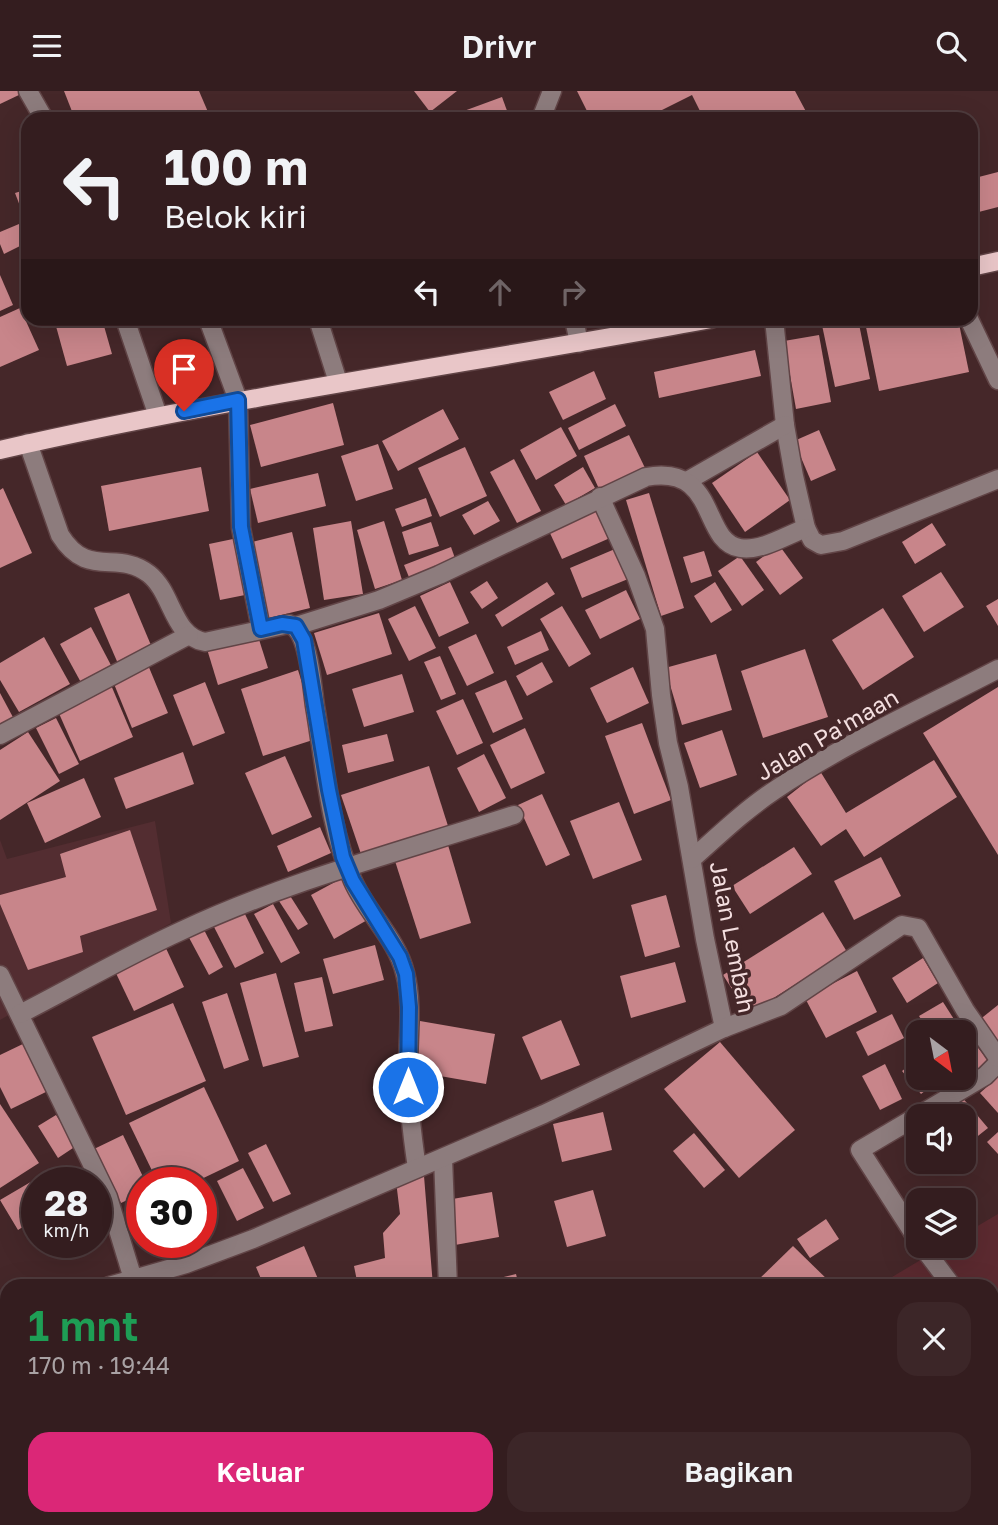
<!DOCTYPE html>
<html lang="id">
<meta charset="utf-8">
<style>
body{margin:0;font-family:"Golos Text",sans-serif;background:#3c2628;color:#f1f3f6;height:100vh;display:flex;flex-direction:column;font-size:26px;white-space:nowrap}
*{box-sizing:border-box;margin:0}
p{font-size:23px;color:#a9a2a4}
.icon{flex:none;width:38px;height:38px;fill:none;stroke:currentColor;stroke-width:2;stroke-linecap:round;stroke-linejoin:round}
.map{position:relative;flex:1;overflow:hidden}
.side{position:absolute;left:0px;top:1188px;width:999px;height:247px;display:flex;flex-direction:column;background:#341d1f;border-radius:21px 21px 0 0;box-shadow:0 7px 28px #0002,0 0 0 2px #4e3b3d}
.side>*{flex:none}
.banner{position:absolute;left:21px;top:21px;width:957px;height:214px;border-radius:21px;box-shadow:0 7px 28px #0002,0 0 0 2px #4e3b3d;background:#341d1f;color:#f1f3f6;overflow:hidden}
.needle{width:46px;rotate:148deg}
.controls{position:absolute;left:906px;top:929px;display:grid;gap:14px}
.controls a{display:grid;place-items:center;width:70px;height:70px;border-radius:14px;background:#341d1f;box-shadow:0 7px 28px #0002,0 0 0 2px #4e3b3d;font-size:35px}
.speed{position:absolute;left:21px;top:1076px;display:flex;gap:14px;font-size:35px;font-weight:700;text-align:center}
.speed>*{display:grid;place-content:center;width:91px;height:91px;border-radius:50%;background:#341d1f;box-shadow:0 7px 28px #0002,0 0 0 2px #4e3b3d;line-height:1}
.speed small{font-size:18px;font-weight:400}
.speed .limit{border:10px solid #d22;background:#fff;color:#111}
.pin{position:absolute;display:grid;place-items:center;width:60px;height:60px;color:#fff;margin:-72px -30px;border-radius:50% 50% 50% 0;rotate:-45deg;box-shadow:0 0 7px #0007}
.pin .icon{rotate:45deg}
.me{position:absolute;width:77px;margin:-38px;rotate:0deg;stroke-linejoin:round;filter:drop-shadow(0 0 5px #0008)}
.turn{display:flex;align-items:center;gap:24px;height:147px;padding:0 28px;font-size:32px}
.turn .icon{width:91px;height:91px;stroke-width:2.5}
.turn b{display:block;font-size:49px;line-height:60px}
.lanes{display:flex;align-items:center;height:66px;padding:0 28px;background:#0003;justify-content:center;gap:35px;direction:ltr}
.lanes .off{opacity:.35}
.round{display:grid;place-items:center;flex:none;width:74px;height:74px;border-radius:21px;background:#3c2628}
.headline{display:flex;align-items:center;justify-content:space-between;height:119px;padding:0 28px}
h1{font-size:42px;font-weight:600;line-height:52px;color:#1e9e55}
.button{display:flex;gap:14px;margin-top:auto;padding:14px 28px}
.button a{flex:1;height:80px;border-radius:21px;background:#db2777;color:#fff;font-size:28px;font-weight:600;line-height:80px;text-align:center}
.button a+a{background:#3c2628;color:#f1f3f6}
header{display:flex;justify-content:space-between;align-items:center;height:91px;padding:0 28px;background:#341d1f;font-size:32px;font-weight:600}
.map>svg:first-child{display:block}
.built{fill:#532d31}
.green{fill:#5c2a30}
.building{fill:#c8858a}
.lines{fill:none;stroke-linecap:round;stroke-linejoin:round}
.minor-casing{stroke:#614446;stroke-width:21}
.major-casing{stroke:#614446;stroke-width:21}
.minor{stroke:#8d7c7d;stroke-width:18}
.major{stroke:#e9c6c8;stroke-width:18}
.route-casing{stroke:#114b97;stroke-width:18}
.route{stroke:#1a73e8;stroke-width:12}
.labels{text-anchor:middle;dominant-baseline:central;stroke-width:7;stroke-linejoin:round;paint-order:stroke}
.street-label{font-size:23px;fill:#f4dfe0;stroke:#452729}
</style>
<header><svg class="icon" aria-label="menu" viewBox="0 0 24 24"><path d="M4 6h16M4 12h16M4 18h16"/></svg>Drivr<svg class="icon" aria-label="search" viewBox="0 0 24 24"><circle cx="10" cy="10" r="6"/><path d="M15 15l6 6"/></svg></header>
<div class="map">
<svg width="998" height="1434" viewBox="0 0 998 1434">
<rect width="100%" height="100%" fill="#452729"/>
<path class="built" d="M155 730 171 832 0 929V749L7 768Z"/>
<g class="green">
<path d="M998 1123V1393L992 1381V1195H877L944 1155H964V1143Z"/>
<path d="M759 1428H934L928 1434H762Z"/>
</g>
<g class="building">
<path d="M0 0H19L21 3 0 13Z"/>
<path d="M64 0H199L211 28H75Z"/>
<path d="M414 0H457L430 21Z"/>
<path d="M577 0H795L810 28H704L692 4 644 28H591Z"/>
<path d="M502 6 510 28H442Z"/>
<path d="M998 81V116L971 123V88Z"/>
<path d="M28 98V136L15 102Z"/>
<path d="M19 133 28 151 4 163 0 153V141Z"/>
<path d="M0 184 13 214 0 220Z"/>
<path d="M20 217 39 259 0 276V226Z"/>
<path d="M54 228H102L112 263 67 275Z"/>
<path d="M858 228 870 288 835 296 822 234Z"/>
<path d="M881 228H958L969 281 879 300 865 231Z"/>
<path d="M819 244 831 311 796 318 784 250Z"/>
<path d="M755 259 761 285 659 307 654 281Z"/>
<path d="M594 280 606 308 563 329 549 301Z"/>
<path d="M333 312 344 354 261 376 250 334Z"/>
<path d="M615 313 626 335 579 359 568 337Z"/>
<path d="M443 318 459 348 398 380 382 350Z"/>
<path d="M561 336 577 365 536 389 520 359Z"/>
<path d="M819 339 836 379 811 390 794 350Z"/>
<path d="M629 344 646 379 600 400 584 365Z"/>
<path d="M378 353 393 398 356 410 341 365Z"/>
<path d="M465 356 487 405 440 426 418 377Z"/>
<path d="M757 361 790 409 745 441 712 392Z"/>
<path d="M514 368 541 420 517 432 490 381Z"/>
<path d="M201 376 209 420 109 440 101 395Z"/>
<path d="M583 376 595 397 566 414 554 394Z"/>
<path d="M318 382 326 415 258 432 250 398Z"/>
<path d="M3 397 32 462 0 477V399Z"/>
<path d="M649 402 684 517 661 525 626 409Z"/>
<path d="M426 407 432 425 402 436 395 418Z"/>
<path d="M488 410 500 430 474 444 462 424Z"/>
<path d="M598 419 610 447 562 468 549 440Z"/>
<path d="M351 430 363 503 324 509 313 437Z"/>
<path d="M384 430 402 489 375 498 357 439Z"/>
<path d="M431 431 439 455 409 464 402 441Z"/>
<path d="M932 432 946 454 915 473 902 451Z"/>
<path d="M292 441 310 517 265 528 248 452Z"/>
<path d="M233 448 245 504 220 509 209 453Z"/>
<path d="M779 454 803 487 780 504 756 471Z"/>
<path d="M451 456 457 473 411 491 404 474Z"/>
<path d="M615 458 628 488 582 507 570 477Z"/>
<path d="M704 460 712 485 691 492 683 466Z"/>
<path d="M740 465 764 499 742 515 718 480Z"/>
<path d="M941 481 964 516 924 541 902 505Z"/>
<path d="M487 490 498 507 482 518 470 501Z"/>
<path d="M450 491 469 532 439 546 420 505Z"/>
<path d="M547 491 555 503 502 536 495 524Z"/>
<path d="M715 491 732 519 711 532 694 505Z"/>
<path d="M626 499 640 528 600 548 585 519Z"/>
<path d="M129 502 153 559 119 575 94 517Z"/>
<path d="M998 508V535L986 515Z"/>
<path d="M415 515 436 557 409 570 388 528Z"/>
<path d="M562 515 591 563 569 576 540 528Z"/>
<path d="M883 517 914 566 863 599 832 549Z"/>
<path d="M379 522 392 563 327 584 314 542Z"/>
<path d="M91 536 114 580 84 597 60 553Z"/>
<path d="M541 540 549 559 515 574 507 556Z"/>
<path d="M257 542 268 577 218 594 207 558Z"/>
<path d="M476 543 494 582 467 595 448 556Z"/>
<path d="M44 546 70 593 19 621 0 589V572Z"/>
<path d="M805 558 828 626 763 647 741 580Z"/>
<path d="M716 563 732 619 682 634 665 577Z"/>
<path d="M440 565 456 603 441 609 424 571Z"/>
<path d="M542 571 553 591 527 605 516 585Z"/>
<path d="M148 574 168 622 132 637 112 588Z"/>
<path d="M633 576 649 612 607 632 590 597Z"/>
<path d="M298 579 319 647 263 665 241 598Z"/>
<path d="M402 583 414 621 364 636 352 598Z"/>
<path d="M506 589 523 628 493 642 475 602Z"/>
<path d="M205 591 225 642 193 655 173 604Z"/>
<path d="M111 594 133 646 80 670 57 618Z"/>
<path d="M998 596V764L923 642Z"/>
<path d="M0 602 15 630 0 638Z"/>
<path d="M463 608 483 652 457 664 436 620Z"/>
<path d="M56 627 79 673 59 683 36 637Z"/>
<path d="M642 632 671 709 634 723 605 645Z"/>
<path d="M525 637 545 682 511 698 490 654Z"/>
<path d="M722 639 737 684 700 697 684 652Z"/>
<path d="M28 641 60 690 0 729V659Z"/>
<path d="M387 643 394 670 348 682 342 654Z"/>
<path d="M183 661 194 693 126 718 114 687Z"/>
<path d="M484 663 506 707 479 721 457 677Z"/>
<path d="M285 665 312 726 272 744 245 682Z"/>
<path d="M934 669 957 706 864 766 846 738 821 755 787 706 820 680 846 722Z"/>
<path d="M429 675 448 735 361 763 341 704Z"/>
<path d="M84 687 101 726 45 752 27 712Z"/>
<path d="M542 703 570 764 546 775 518 714Z"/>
<path d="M619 711 642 769 593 788 570 730Z"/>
<path d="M320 736 331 762 288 781 277 755Z"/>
<path d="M130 739 157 819 80 845 83 861 28 879 0 813V804L66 786 60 763Z"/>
<path d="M448 754 471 832 420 848 395 770Z"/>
<path d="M794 756 812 783 750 823 732 795Z"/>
<path d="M881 766 901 805 854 829 834 790Z"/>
<path d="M346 785 369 828 334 848 311 804Z"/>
<path d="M287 800 308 833 298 839 277 807Z"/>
<path d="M666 804 680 856 645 866 631 814Z"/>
<path d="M273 813 300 862 281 872 254 823Z"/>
<path d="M242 817 264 862 235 877 212 832Z"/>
<path d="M823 821 847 861 748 923 723 884Z"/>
<path d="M201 833 223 876 209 884 186 841Z"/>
<path d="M164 853 184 896 134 920 113 876Z"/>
<path d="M375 854 384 889 333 903 323 868Z"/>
<path d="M923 867 938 892 907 912 892 887Z"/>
<path d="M675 871 686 911 631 927 620 885Z"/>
<path d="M857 880 877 921 826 947 805 907Z"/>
<path d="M276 882 299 966 263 976 240 892Z"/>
<path d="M322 886 333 935 305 941 294 892Z"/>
<path d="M227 902 249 969 224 978 202 911Z"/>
<path d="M943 911 957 933 944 942H930L919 925Z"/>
<path d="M173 912 206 990 126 1024 92 946Z"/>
<path d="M998 914V956L978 930Z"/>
<path d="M892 923 904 947 868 965 856 941Z"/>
<path d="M561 929 580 974 541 989 522 946Z"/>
<path d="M420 930 495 943 486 993 411 980Z"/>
<path d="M967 943 991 973 961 996 954 987H964V946Z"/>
<path d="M27 951 50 999 11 1018 0 996V964Z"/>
<path d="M720 951 795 1039 739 1087 664 998Z"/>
<path d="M919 967V987H936L938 990 921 1003 902 980Z"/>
<path d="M885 973 902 1008 880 1019 862 985Z"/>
<path d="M998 986V1022L980 1002Z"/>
<path d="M204 996 239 1070 193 1092H158L129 1032Z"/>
<path d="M961 1005 988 1037 964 1056V1026H936Z"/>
<path d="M0 1013 39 1072 0 1097Z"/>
<path d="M603 1021 612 1059 562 1071 553 1033Z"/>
<path d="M56 1024 76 1055 58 1067 38 1035Z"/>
<path d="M998 1041V1063L987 1051Z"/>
<path d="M694 1042 725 1079 704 1097 673 1060Z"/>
<path d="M123 1044 146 1092H142V1102L121 1112 94 1058Z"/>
<path d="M266 1053 291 1103 273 1111 248 1062Z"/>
<path d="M243 1077 264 1117 237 1130 217 1090Z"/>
<path d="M46 1082 51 1092H37V1127L18 1139 0 1109Z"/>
<path d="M424 1085 433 1195H358L354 1175 385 1167 383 1142 400 1123 396 1090Z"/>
<path d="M593 1099 606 1145 567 1156 554 1110Z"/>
<path d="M492 1101 499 1146 455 1154 447 1109Z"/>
<path d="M826 1128 839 1148 810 1167 797 1148Z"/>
<path d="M304 1155 321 1195H264L256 1176Z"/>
<path d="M793 1155 834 1195H752Z"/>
<path d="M516 1183 519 1195H470V1194Z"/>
<path d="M7 1388V1421L2 1423 0 1416V1390Z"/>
<path d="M992 1402 998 1409V1434H947L955 1428H992Z"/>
<path d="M12 1428H42L44 1434H14Z"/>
<path d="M140 1428H182L184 1434H136L135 1430Z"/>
<path d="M200 1428H245L248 1434H202Z"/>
<path d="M249 1428H302L305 1434H252Z"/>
</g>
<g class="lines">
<defs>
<g id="minor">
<path d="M28 0 44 28"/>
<path d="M541 28 552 0"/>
<path d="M125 228 158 325"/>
<path d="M208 228 238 309 241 437 261 538"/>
<path d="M318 228 338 291"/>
<path d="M574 228 579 252"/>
<path d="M774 228 785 334 794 385 806 437 812 449 821 454 843 450 998 388"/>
<path d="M969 228 998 289"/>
<path d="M28 352 60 444C88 489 117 458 149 483 173 502 172 545 205 551L289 533C309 539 312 595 315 615 325 673 329 737 353 790 367 822 397 848 405 882 413 912 408 946 408 977 408 1011 412 1044 417 1077"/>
<path d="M687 390 785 334"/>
<path d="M600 406 636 485 655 538 661 604 668 652 679 696 705 848 724 937"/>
<path d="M296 535 379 509 439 484 646 386C719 373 700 450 740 457 760 461 787 444 806 437"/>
<path d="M0 644 189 544"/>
<path d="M692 768C719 744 745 719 775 699 845 652 923 617 998 578"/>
<path d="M0 884 108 1106 133 1188"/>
<path d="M20 923C73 896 126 865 181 840 287 790 403 760 514 724"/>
<path d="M443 1067 448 1195"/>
<path d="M919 1151 860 1059 985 985 998 972"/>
<path d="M922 1155 952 1195"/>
<path d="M109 1195 186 1173 253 1148 544 1023 724 937 781 915 902 834 918 837 965 919 998 967"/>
<path d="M0 1229 7 1227"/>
<path d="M992 1256 998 1272"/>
<path d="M992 1353 998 1340"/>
<path d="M395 1428 397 1434"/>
<path d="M331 1434 347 1428"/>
<path d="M929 1434 935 1428"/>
</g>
<g id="major">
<path d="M971 176 998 170"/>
<path d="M0 359C235 305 474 272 711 228"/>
</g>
</defs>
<use href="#minor" class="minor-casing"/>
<use href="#major" class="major-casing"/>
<use href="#minor" class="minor"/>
<use href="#major" class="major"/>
</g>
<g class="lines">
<defs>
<path id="route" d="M184 320 238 309 241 436 261 538 282 533 296 535 304 549 329 699 343 766 353 790 400 866 406 883 409 916 408 996"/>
</defs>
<use href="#route" class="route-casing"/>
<use href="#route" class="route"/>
</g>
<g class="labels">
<g class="street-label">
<text transform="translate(827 643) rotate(-30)">Jalan Pa'maan</text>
<text transform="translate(733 846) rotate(79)">Jalan Lembah</text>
</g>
</g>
</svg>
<div class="controls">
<a><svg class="needle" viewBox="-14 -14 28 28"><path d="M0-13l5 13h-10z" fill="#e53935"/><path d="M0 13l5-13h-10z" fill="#a9a2a4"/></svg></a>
<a><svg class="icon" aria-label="sound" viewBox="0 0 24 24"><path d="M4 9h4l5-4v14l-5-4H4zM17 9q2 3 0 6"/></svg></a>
<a><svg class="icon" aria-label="layers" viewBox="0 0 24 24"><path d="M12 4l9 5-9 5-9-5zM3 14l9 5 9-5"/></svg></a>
</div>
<div class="speed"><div>28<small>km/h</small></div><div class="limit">30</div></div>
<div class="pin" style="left:184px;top:320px;background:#d93025"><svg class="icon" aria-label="arrive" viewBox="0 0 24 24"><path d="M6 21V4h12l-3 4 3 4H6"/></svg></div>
<svg class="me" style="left:408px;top:996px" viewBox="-20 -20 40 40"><circle r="17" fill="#1a73e8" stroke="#fff" stroke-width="3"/><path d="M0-11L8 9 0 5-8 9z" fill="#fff"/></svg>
<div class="banner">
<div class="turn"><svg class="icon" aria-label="left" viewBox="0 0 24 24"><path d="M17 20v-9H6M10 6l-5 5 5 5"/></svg><div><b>100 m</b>Belok kiri</div></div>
<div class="lanes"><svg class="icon" aria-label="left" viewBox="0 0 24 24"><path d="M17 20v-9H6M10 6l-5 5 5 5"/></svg><svg class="icon off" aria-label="ahead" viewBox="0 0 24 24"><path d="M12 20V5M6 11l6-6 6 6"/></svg><svg class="icon off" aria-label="right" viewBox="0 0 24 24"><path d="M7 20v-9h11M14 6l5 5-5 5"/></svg></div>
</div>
<section class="side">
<div class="headline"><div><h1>1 mnt</h1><p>170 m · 19:44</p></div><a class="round"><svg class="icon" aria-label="close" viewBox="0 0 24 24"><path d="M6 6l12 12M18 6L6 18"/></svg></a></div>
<div class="button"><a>Keluar</a><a>Bagikan</a></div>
</section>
</div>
